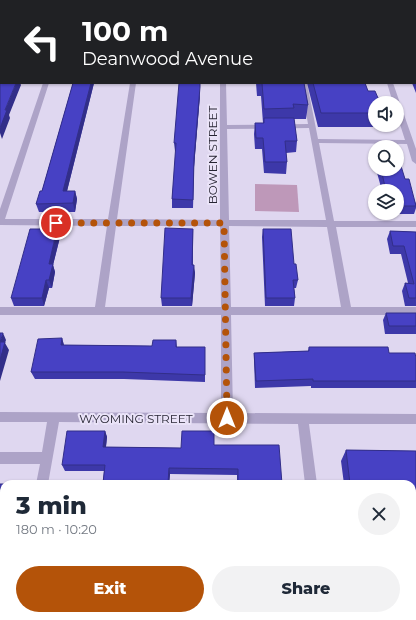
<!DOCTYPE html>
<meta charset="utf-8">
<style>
body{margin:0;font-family:Montserrat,sans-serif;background:#f2f2f3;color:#1f2937;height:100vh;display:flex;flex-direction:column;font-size:15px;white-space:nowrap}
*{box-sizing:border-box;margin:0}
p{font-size:13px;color:#747a83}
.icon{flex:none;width:22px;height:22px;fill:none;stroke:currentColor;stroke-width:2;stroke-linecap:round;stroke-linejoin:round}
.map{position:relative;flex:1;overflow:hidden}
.details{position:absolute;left:0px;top:480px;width:416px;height:140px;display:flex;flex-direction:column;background:#fff;border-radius:12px 12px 0 0;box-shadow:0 1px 3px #0004}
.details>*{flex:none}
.hud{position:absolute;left:0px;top:0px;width:416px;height:84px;box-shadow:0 1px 3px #0004;background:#202124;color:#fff;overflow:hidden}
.buttons{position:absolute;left:368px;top:96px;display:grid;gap:8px}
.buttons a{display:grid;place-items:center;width:36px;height:36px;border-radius:50%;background:#fff;box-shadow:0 1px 3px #0004;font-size:20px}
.pin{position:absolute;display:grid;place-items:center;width:34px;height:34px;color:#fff;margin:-17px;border:2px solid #fff;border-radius:50%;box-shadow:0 1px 4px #0007}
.me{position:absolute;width:44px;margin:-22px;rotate:0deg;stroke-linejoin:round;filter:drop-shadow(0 0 3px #0008)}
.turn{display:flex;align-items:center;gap:14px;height:84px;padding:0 16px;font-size:18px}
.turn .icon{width:52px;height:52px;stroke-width:2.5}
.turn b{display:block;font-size:28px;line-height:34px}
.round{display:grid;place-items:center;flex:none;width:42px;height:42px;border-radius:21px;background:#f2f2f3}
.head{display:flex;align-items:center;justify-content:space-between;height:68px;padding:0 16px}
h1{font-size:24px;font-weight:800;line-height:30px}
.button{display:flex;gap:8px;margin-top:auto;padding:8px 16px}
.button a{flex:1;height:46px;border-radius:24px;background:#b45309;color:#fff;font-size:16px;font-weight:800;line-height:46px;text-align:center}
.button a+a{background:#f2f2f3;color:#1f2937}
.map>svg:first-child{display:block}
.green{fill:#be98b9}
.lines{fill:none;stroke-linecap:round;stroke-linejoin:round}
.minor{fill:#ada3c7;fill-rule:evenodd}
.wall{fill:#3d38a9}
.shaded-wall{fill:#322e89}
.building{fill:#4741c4;stroke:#322e89}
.route{stroke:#b45309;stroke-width:7;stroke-dasharray:0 12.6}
.labels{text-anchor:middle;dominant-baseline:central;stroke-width:4;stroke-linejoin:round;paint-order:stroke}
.street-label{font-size:12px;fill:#272533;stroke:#eae3f8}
</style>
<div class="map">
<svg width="416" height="620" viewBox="0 0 416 620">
<rect width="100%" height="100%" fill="#dfd7f0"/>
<path class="green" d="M255 184 297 185 299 212 255 211Z"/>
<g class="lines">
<g class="minor">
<rect x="71" y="0" width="6" height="1"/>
<rect x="219" y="0" width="6" height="1"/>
<rect x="294" y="0" width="6" height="1"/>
<rect x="358" y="0" width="6" height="1"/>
<rect x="0" y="41" width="1" height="4"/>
<path d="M43 83H49L5 219H108L130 83H136L117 219 220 220V83H226L227 125 308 124 301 83H307L318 139 405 140 397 115V103H393L387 83H393L416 149V164L412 161 407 144 319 143 334 221H416V227H336L351 307H416V315H231L233 413 416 414V424H309L317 484H305L298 424 59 422 48 484H36L40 464H0V452H42L47 422H0V412L221 413V315H0V307H95L107 226 0 225V209ZM309 128 326 220H229L227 129ZM116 226H220L221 307H105ZM229 226 327 227 341 307H231Z"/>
<rect x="0" y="550" width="4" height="14"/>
<rect x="412" y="551" width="4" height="14"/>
<path d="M11 616H25L24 620H10Z"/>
<rect x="156" y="616" width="14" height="4"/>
<rect x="318" y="616" width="14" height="4"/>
</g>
</g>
<g class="wall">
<path d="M415 32 416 39V93L412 83H415Z"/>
<path d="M73 83H94L67 191H75L77 199 75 212H39L36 204 42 191Z"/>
<path d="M256 83H304L308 105 306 119H294L297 141 296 152 286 153 287 162 286 174 264 173 262 149H255L254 134 255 123H263L261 96H257Z"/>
<path d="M307 83H365L375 113V125H389L388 127H318Z"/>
<path d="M200 95 194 167 193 208H172V199L176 151H175L174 143Z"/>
<path d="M399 166 416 204V208L414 214H387V213H397V191H382L376 169H397Z"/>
<path d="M193 229V265L195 273 192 306H162L161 298Z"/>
<path d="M263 229 294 264 298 280 296 288H294L295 298 294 306H265L262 237Z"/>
<path d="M390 231 416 232V306H405L402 291 405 283H408L401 254H390L387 239Z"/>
<path d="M60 237 53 265 55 272 52 288H49L44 306H14L11 298Z"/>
<path d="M386 313H416V334H385L383 320Z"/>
<path d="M62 338 64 345 152 346 176 340 177 347H205V382L124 379H35L31 372Z"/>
<path d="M309 347 389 353 416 358V388H311V386L255 388 254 360V353L308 351Z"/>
<path d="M105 431 107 437 106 447 181 448 214 445 282 484H237V475L170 474 169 484H103L104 471H65L62 465Z"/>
<path d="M346 450 416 451V525H412V484H344L341 461Z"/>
<rect x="0" y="484" width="4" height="53"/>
<path d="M377 616H412L416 620H378Z"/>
</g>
<g class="shaded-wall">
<path d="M16 83H20L21 85 9 115 10 118 2 139 0 133V128L5 110Z"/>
<path d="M91 83H94L65 199 63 191Z"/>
<path d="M200 87V95L194 167 193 208 194 158Z"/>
<path d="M75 191 77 199 75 212 73 203Z"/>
<path d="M57 229 60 237 53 265 55 272 52 288 49 280V264Z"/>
<path d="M194 265 195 273 192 306 191 298Z"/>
<path d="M46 280 49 288 44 306 42 298Z"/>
<path d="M3 333 6 340 5 343 9 350 0 381V342Z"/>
<path d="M62 338 64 346 61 345Z"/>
<path d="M105 431 107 437 105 454 103 447Z"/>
<path d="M169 468 170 474 169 484H168Z"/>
<path d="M4 515V533L1 530Z"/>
<path d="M99 616H102L101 620H98Z"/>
</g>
<g class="building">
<path d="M32 0H49V1H31Z"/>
<path d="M96 0H112V1H95Z"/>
<rect x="182" y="0" width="17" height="1"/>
<rect x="246" y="0" width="16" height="1"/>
<path d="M332 0H348L349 1H332Z"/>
<path d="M387 0H401L402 1H388Z"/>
<path d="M415 32 416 35V78L415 76Z"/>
<path d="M1 78V83H16L5 110H7L0 128V81Z"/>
<path d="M73 83H91L63 191H75L73 203 36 204 40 191H42Z"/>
<path d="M179 83H200V87L194 158 193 200 172 199 176 143H174Z"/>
<path d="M262 83H304L308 105 293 104 294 108 264 109Z"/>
<path d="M313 83H365L368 91H375L378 98H387L389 103H375V113H321Z"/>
<path d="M264 118H294L297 141H285L287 162H265L263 138H256L255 123H264Z"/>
<path d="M397 160 399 166H401L405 179H409L416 206H397V191H386L381 169H397Z"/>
<path d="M165 228 193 229 192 265H194L191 298H161Z"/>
<path d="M30 229H57L49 264H53L49 280H46L42 298H11Z"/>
<path d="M263 229H291L294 264H296L298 280H293L295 298H266Z"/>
<path d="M390 231 416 232V298H409L405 283 414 284 404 246H393Z"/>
<path d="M386 313H416V326H389Z"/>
<path d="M0 333H3L0 342H5L0 360Z"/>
<path d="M62 338 61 345 152 346 153 340H176V347H205V375L123 372H31L38 339Z"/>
<path d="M309 347H388L389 353H415L416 358V381H313V379L256 381 254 353 309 351Z"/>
<path d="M67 431H105L103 447 181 448 182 431H214V445H279L282 484H238V469L169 468 168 483H103L105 465H62Z"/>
<path d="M346 450 416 451V515H412V484H350Z"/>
<path d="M0 484H4V515L1 530H0Z"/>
<path d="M412 565H416V620H382V616H412Z"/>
<path d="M64 616H99L98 620H64Z"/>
<rect x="242" y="616" width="57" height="4"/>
</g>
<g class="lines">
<path class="route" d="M56 223H224L227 418"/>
</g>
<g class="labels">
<g class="street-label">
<text transform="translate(212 155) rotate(-90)">BOWEN STREET</text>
<text x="136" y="418">WYOMING STREET</text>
</g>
</g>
</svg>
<div class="buttons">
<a><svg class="icon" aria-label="sound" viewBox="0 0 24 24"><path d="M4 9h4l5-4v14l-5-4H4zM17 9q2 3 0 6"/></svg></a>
<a><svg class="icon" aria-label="search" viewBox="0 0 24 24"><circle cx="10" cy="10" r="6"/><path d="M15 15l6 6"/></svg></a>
<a><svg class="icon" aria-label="layers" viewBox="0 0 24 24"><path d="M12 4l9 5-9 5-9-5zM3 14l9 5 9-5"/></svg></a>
</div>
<div class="pin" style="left:56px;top:223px;background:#d93025"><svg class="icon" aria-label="arrive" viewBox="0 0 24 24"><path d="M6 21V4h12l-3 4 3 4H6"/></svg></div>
<svg class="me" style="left:227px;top:418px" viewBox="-20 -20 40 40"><circle r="17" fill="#b45309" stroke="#fff" stroke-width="3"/><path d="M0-11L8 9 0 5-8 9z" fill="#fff"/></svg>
<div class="hud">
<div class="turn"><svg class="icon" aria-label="left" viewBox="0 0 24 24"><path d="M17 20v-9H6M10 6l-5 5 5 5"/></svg><div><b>100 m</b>Deanwood Avenue</div></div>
</div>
<section class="details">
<div class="head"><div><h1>3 min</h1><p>180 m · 10:20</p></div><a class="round"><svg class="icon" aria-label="close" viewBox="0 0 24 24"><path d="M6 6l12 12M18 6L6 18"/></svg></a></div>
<div class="button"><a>Exit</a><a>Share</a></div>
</section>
</div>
